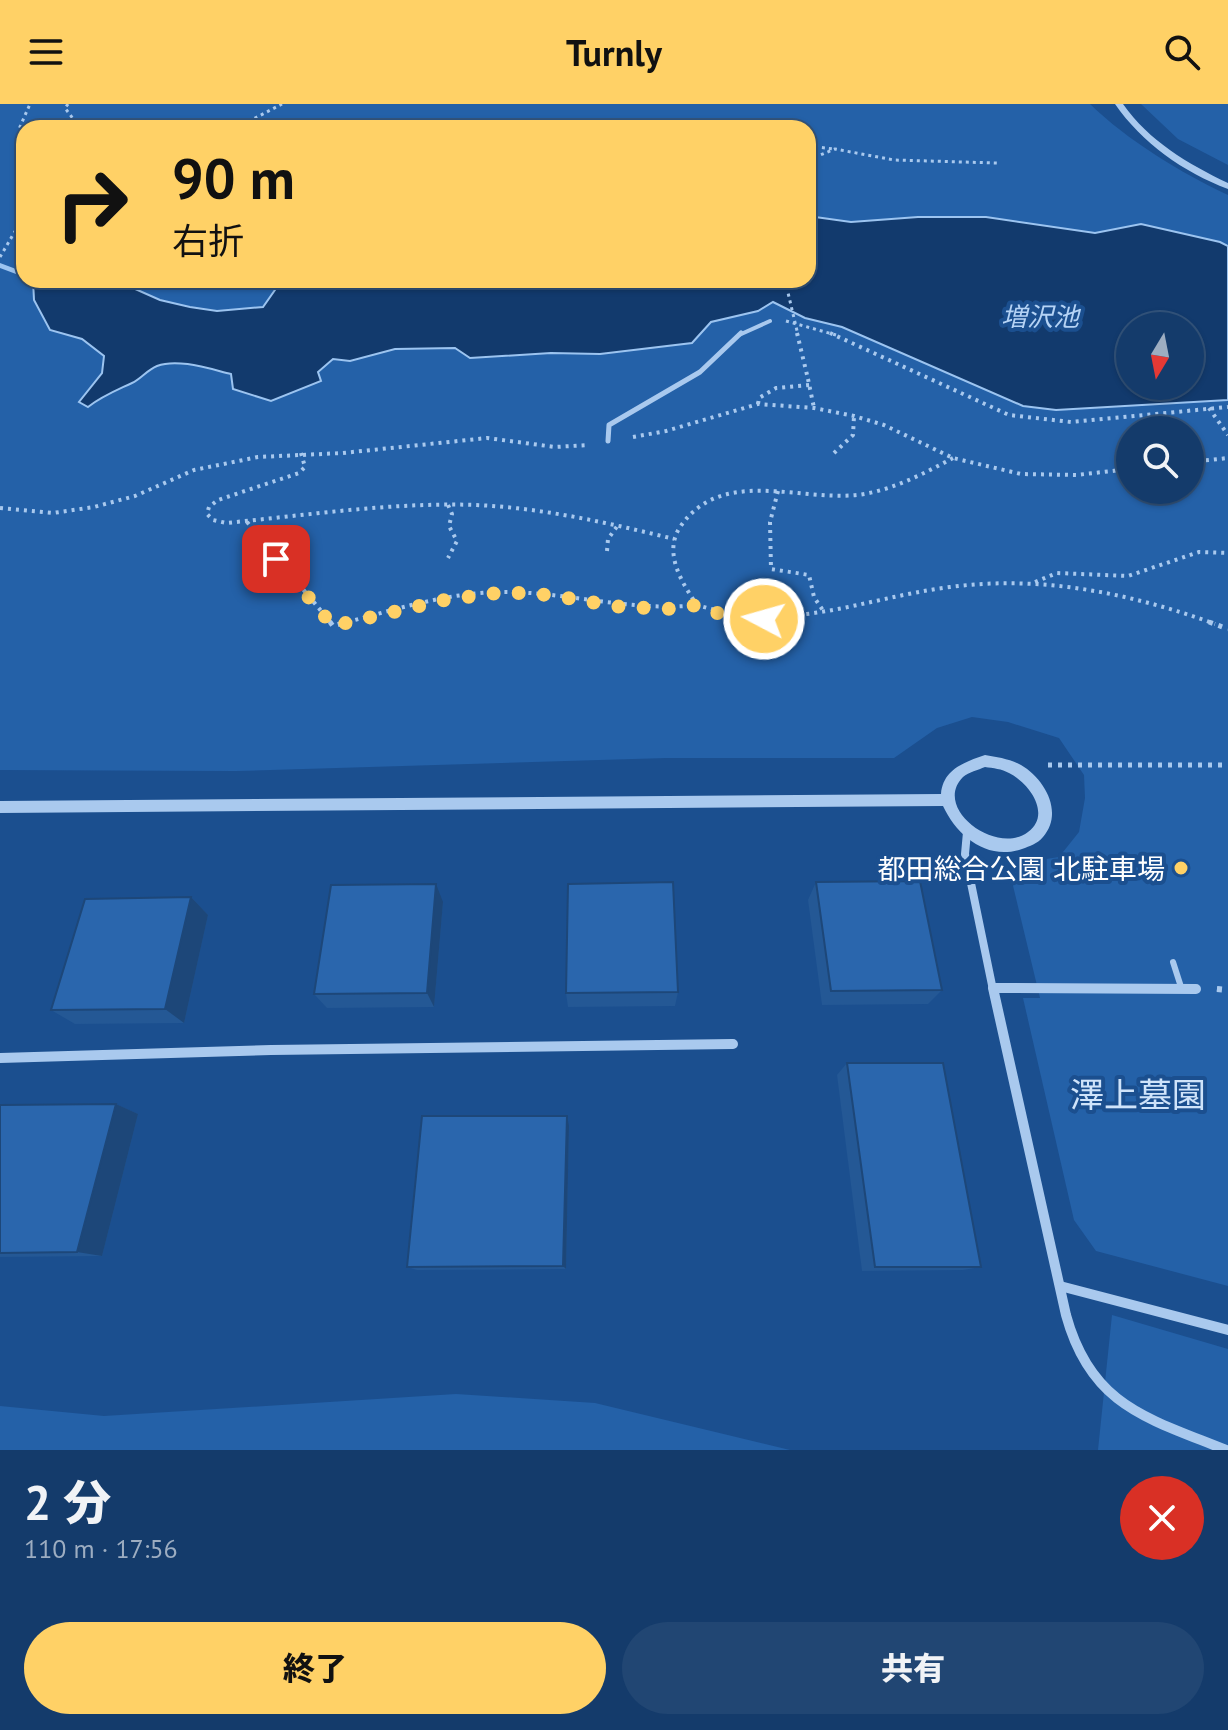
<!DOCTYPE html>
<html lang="ja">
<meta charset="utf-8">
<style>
body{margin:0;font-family:"PT Sans","Noto Sans JP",sans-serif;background:#214673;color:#f1f3f6;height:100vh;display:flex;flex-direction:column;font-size:30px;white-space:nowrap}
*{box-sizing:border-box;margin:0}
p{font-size:26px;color:#9dadc1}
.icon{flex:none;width:44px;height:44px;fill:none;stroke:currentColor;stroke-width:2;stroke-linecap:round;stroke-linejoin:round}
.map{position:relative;height:1346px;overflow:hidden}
.details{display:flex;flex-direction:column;background:#143b6b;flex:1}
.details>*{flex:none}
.top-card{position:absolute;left:16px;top:16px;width:800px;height:168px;border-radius:24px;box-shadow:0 2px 6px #0004,0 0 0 2px #33557e;background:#ffd166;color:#111;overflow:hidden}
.needle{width:52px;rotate:190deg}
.fabs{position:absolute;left:1116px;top:208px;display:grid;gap:16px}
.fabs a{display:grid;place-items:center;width:88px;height:88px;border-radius:50%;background:#143b6b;box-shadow:0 2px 6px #0004,0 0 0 2px #33557e;font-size:40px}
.pin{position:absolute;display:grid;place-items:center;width:68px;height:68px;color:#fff;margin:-34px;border-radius:16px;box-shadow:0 4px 12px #0006}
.me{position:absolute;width:88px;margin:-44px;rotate:276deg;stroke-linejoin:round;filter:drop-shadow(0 0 6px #0008)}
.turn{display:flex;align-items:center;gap:28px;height:168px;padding:0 24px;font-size:36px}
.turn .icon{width:104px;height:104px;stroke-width:2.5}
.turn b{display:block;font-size:56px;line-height:68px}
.round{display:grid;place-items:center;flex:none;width:84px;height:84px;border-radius:42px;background:#214673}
.headline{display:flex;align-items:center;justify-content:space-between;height:136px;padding:0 24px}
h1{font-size:48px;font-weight:800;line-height:60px}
.action{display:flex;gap:16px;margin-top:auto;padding:16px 24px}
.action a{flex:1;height:92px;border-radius:48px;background:#ffd166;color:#111;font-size:32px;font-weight:800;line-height:92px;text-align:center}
.action a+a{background:#214673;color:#f1f3f6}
header{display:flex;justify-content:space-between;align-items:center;height:104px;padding:0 24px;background:#ffd166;color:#111;font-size:36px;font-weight:800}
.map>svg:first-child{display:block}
.green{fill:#2461a8;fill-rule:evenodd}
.water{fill:#123a6d;stroke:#9cc4f0;stroke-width:2;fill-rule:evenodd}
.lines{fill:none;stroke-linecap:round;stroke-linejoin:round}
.stream{fill:#9cc4f0;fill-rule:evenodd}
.path-far3{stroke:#a9c9ee;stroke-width:3;stroke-dasharray:3 4;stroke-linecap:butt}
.path-far2{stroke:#a9c9ee;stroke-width:4;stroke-dasharray:3 5;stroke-linecap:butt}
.path-far1{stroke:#a9c9ee;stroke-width:5;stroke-dasharray:4 6;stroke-linecap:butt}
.path{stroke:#a9c9ee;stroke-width:6;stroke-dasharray:5 8;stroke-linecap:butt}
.service-far2{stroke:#a9c9ee;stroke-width:4}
.service-far1{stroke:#a9c9ee;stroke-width:5}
.service{stroke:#a9c9ee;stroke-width:6}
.minor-far1{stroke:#a9c9ee;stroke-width:8}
.minor{stroke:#a9c9ee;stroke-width:10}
.tertiary{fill:#a9c9ee;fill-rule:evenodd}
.path-bridge-far1{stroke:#a9c9ee;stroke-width:3;stroke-dasharray:3 4;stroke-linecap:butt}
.path-bridge{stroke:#a9c9ee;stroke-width:4;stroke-dasharray:3 5;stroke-linecap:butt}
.wall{fill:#245895}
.shaded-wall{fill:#1d4779}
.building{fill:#2a66ad;stroke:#1d4779;stroke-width:2}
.route{stroke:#ffd166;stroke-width:14;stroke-dasharray:0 25.2}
.poi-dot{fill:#ffd166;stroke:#1b4f8f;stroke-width:3}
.labels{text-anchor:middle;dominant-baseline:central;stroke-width:8;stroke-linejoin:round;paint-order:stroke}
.far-water-label{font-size:26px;font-style:italic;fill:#b5d3f5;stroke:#1b4f8f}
.poi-label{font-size:28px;fill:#fff;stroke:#1b4f8f;text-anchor:end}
.near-park-label{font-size:34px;fill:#cfe3fa;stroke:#1b4f8f}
</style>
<header><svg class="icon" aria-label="menu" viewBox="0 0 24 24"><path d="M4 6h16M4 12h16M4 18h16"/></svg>Turnly<svg class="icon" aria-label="search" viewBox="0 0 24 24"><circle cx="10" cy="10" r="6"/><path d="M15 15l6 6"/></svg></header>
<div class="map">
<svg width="1228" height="1346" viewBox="0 0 1228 1346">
<rect width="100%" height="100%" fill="#1b4f8f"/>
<g class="green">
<path d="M0 0H1090C1127 36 1181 69 1228 91V1182L1096 1147 1074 1116 1023 894H1040L1008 761 1059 753 1079 728 1085 694 1084 671 1059 634 1008 618 972 613 937 624 894 654H666L236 667 0 666ZM24 24H808V176H24ZM1130 222H1190V282H1130ZM1130 326H1190V386H1130Z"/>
<path d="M1141 0H1228V61L1178 35Z"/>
<path d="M1112 1211 1228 1245V1346H1098Z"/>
<path d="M456 1290 595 1299 790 1346H0V1302L104 1312Z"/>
</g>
<path class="water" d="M808 112 851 118 918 113H986L1095 129 1141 120 1220 138 1228 142V296L1056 306 1023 302 842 223 805 214 773 198 758 207 711 218 692 239 600 250 551 249 470 254 455 244 395 245 350 257 333 255 318 268 321 277 271 297 233 285 231 270C210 265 178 254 157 262 147 266 141 275 132 279 115 287 102 292 88 303L79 298 102 269 104 252 82 235 50 226 34 196 33 176H115L160 196 190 203 217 207 263 203 282 176H808ZM1130 222H1190V282H1130Z"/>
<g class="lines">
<path class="stream" d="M0 159 24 168V173L0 164Z"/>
<g class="path-far3">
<path d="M68 0 65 4 80 24"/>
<path d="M236 24 282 0"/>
<path d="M732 24 738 14"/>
<path d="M808 42 834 45"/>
<path d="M24 44 19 25 30 0"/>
<path d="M808 56 835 45 894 56 997 59"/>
<path d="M0 153 24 112"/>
<path d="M786 217 836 231"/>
</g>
<g class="path-far2">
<path d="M830 229 1009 311 1071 318 1228 303"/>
<path d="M808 275 814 304"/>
<path d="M758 300 759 294 776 284 810 281"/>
<path d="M1209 304 1228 331"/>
<path d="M633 333 666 327 758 300 814 304 854 312 884 321 953 354 1021 370 1076 371 1130 365"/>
<path d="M301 349 305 363 299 369 218 396 209 403 207 410 213 416 226 419C309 411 393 398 476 401 543 404 609 419 674 435"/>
<path d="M834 349 853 331 854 312"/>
<path d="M953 354C923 370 891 387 857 391 797 397 721 363 680 423 663 449 682 479 697 501 792 530 858 495 950 483 1041 471 1130 489 1215 520"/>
<path d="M1190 358 1228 354"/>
<path d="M778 387 770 418 771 465 809 471 814 493 824 508"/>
<path d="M448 401 452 410 449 422 457 437 448 454"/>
<path d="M0 404 53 409 94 403 135 392 194 366 258 353 343 349 487 334 555 343 588 341"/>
<path d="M247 418 332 520"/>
<path d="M607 447 608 435 618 421"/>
<path d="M1035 478 1057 469 1128 472 1199 448 1228 449"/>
<path d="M340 520C394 506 451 487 508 488 572 489 633 508 697 501"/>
</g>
<g class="path-far1">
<path d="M330 518 333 522 347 518"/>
<path d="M1209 518 1228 525"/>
<path d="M1048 661H1228"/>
<path d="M1217 885 1225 886"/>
</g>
<path class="path" d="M1217 885 1228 886"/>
<path class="service-far2" d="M739 231 770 217"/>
<path class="service-far1" d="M608 337 609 321 700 268 741 229"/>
<path class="service" d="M1173 858 1182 886"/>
<g class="minor-far1">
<path d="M967 728 965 750 993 886"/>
<path d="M994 884 1196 885"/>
</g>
<g class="minor">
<path d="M993 884 1066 1211C1091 1302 1147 1314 1226 1346"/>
<path d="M994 884 1196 885"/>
<path d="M0 954 271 946 733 940"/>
<path d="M1060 1182 1228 1226"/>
</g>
<g class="tertiary">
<path d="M1115 0H1123C1149 37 1188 60 1228 79V85C1183 68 1142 39 1115 0Z"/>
<path d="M985 651C997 653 1010 655 1021 661 1045 675 1064 709 1043 733 1037 740 1030 742 1022 745 987 757 957 732 943 702L0 709V697L941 690C943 665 965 658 985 651ZM985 663C993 664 1002 665 1009 669 1029 679 1052 710 1028 728 996 752 932 704 963 673 969 668 978 666 985 663Z"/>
</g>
<path class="path-bridge-far1" d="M785 176 798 231"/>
<path class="path-bridge" d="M797 229 808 275"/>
</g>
<g class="wall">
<path d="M816 778 942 886 928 900 822 901 808 796Z"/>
<path d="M191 793 208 811 184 919 75 920 51 906Z"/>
<path d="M443 798 434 903 327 904 314 890Z"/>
<path d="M678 888 675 902 568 903 566 889Z"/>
<path d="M847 959 981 1163 963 1166 862 1167 837 971Z"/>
<path d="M116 1000 138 1010 102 1152 0 1153V1001Z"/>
<path d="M569 1022 566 1165 417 1166 407 1163Z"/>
</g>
<g class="shaded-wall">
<path d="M436 780 443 798 434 903 427 889Z"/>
<path d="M191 793 208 811 184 919 165 905Z"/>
<path d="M116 1000 138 1010 102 1152 77 1148Z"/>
<path d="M567 1012 569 1022 566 1165 563 1162Z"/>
</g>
<g class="building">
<path d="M920 777 942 886 831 887 816 778Z"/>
<path d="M673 778 678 888 566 889 568 780Z"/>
<path d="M436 780 427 889 314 890 331 781Z"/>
<path d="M191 793 165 905 51 906 85 795Z"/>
<path d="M847 959H943L981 1163H875Z"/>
<path d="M116 1000 77 1148 0 1149V1001Z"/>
<path d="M422 1012H567L563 1162 407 1163Z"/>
</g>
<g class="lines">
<path class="route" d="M276 455 333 522 445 496 505 488 549 491 621 503 673 505 697 501 720 510 764 515"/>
</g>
<circle class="poi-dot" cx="1181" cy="764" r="8"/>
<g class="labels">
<g class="far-water-label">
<text x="1040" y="212">増沢池</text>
</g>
<g class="poi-label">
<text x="1165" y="764">都田総合公園 北駐車場</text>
</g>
<g class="near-park-label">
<text x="1138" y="990">澤上墓園</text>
</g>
</g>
</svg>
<div class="fabs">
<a><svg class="needle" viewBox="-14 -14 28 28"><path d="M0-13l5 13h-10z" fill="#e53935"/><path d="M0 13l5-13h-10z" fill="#9dadc1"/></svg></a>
<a><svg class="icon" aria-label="search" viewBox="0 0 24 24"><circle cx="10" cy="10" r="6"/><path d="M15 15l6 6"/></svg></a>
</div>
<div class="pin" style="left:276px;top:455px;background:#d93025"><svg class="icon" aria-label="arrive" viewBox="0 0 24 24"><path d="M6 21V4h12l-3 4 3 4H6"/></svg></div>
<svg class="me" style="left:764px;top:515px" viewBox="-20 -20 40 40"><circle r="17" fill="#ffd166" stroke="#fff" stroke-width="3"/><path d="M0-11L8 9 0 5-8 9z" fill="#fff"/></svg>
<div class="top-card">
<div class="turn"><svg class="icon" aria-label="right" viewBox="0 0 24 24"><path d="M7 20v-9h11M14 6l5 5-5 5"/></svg><div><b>90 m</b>右折</div></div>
</div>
</div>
<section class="details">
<div class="headline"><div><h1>2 分</h1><p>110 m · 17:56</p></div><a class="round" style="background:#d93025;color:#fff"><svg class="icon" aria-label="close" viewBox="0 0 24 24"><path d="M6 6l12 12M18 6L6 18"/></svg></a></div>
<div class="action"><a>終了</a><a>共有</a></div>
</section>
